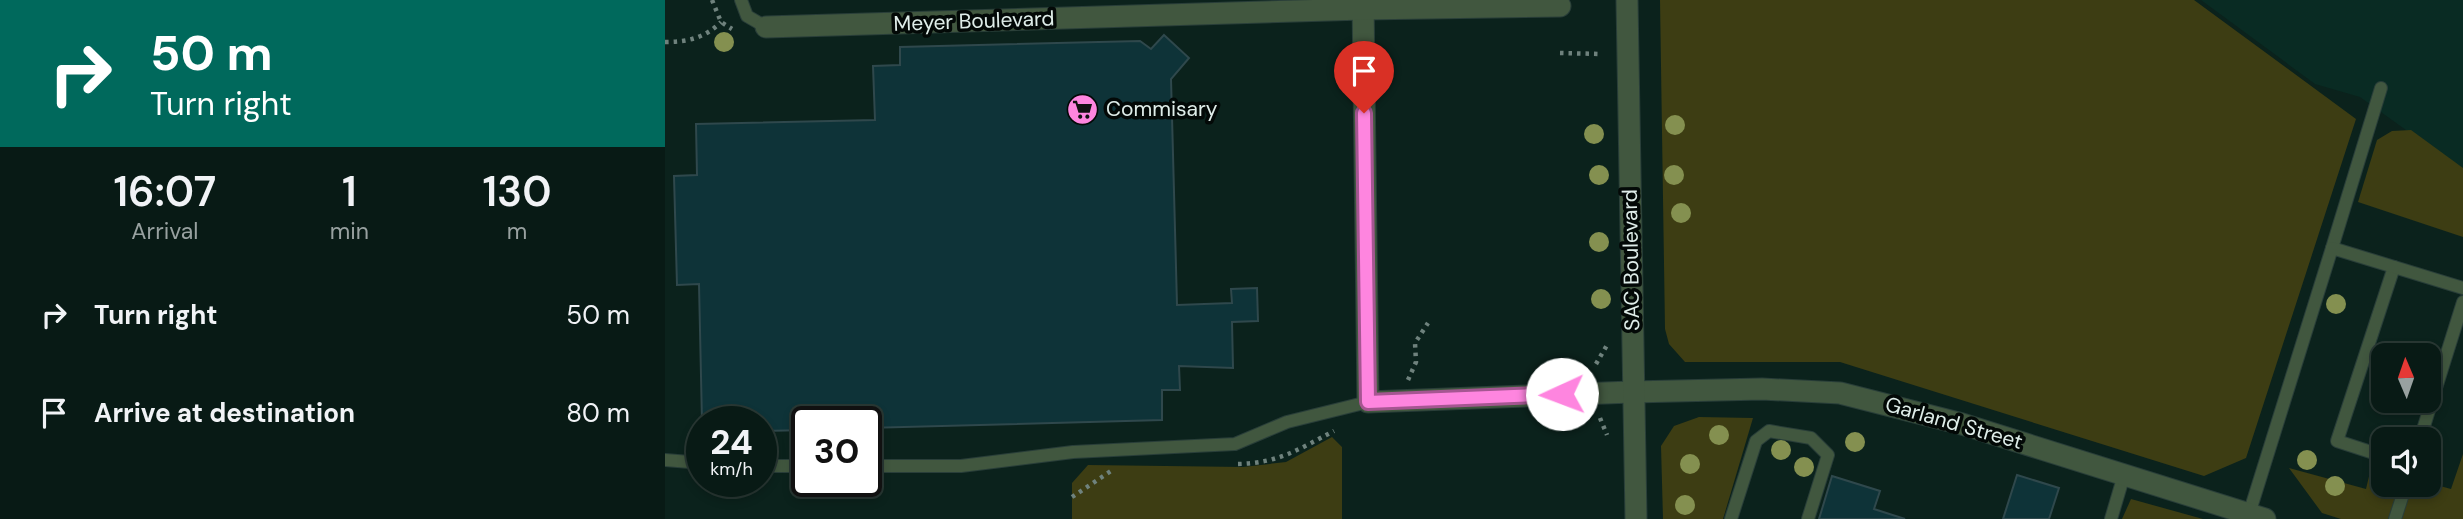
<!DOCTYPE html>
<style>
body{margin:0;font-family:"DM Sans",sans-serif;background:#11231e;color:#f1f3f6;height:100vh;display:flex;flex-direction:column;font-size:26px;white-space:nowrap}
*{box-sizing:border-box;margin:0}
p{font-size:23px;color:#98a1a0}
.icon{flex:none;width:38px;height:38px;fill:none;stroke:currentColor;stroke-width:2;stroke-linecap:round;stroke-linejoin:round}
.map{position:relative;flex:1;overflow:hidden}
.details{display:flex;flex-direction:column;background:#081a15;width:665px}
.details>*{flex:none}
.top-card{background:#00695c;color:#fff;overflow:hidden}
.needle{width:46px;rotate:358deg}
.fabs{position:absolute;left:1706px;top:343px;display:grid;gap:14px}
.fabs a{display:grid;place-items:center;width:70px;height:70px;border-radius:14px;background:#081a15;box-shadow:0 4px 10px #0003,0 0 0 2px #293834;font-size:35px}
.speed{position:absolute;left:21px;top:406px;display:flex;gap:14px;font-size:35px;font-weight:700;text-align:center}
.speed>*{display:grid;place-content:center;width:91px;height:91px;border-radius:50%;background:#081a15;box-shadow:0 4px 10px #0003,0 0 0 2px #293834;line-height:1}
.speed small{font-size:18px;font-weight:400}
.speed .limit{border:4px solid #111;border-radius:10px;background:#fff;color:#111}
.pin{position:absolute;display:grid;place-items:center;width:60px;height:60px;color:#fff;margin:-72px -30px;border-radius:50% 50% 50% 0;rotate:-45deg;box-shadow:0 0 7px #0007}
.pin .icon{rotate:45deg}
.me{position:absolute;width:77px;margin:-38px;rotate:268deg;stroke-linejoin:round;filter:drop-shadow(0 0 5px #0008)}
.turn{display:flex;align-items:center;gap:24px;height:147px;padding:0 35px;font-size:32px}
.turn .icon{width:91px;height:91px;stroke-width:2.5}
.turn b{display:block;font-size:49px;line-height:60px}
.eta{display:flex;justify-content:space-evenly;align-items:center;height:119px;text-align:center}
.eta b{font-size:42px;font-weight:600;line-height:49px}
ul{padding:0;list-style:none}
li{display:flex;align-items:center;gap:21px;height:98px;padding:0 35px}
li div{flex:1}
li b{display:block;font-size:26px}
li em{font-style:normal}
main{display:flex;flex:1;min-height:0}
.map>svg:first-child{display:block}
.built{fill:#092b23}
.green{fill:#3d3d13}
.building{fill:#0e3338;stroke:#2f484c;stroke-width:2}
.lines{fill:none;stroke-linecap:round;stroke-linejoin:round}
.service-casing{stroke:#293e39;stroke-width:14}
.minor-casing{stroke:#293e39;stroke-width:23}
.tertiary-casing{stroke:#293e39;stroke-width:23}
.path{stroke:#6f827d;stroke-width:4.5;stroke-dasharray:3.5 5;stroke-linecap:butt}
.service{stroke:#41573f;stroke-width:12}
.minor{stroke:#41573f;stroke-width:21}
.tertiary{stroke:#41573f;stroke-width:21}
.tree{fill:#849050}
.route-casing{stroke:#a55691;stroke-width:18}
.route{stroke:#fe85df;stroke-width:12}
.labels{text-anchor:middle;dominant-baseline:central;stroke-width:7;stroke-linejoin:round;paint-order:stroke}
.street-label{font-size:21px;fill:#dfede9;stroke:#030907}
.poi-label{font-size:21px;fill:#dfede9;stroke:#030907;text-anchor:start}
</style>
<main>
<section class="details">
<div class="top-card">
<div class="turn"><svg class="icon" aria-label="right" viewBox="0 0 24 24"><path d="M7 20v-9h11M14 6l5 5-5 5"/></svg><div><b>50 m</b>Turn right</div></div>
</div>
<div class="eta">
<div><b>16:07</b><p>Arrival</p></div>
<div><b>1</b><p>min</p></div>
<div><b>130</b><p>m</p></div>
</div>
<ul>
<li><svg class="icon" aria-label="right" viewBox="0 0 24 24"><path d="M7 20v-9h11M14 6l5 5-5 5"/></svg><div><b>Turn right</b></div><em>50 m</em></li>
<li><svg class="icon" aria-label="arrive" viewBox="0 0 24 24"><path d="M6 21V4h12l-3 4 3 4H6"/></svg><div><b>Arrive at destination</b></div><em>80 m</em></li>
</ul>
</section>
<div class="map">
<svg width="1798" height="519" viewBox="0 0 1798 519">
<rect width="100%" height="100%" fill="#0b221c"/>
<path class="built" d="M1536 0H1798V171L1695 97 1650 84Z"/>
<g class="green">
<path d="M995 0H1529L1691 119 1581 458 1539 476 1175 362H1020L1004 344 1000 329Z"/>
<path d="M1746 130 1798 168V237L1693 202 1712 140 1727 131Z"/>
<path d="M1034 417 1088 418 1058 519H998L996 446 1009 426Z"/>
<path d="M667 437 677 447V519H407V483L423 465 578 467 621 462Z"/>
<path d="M1798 454V519H1676L1657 513 1624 468 1701 489 1706 468 1718 471V485H1764V483L1786 489Z"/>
<path d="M1466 499 1538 519H1457Z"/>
</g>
<g class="building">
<path d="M499 35 524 58 506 79 512 305 567 303 566 289 592 288 593 321 567 322 568 368 514 366 515 390H497V420L201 428V422H142V430L96 431V422H37L34 284 12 285 9 176 32 175 31 124 210 120 208 66 235 65V47L475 41 486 49Z"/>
<path d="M1352 475 1394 488 1384 519H1338Z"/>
<path d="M1167 476 1215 491 1209 509 1240 519H1154Z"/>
</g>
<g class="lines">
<defs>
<g id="service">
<path d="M76 0 82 16 101 27"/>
<path d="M1667 248 1716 88"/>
<path d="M1755 439 1798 302"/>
<path d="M1718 456 1672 441 1729 267"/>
<path d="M0 460 37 463"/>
<path d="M96 466H142"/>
<path d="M201 466H296L408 452 570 444 622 422 703 402"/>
<path d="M1584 514 1667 248 1798 288"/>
<path d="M1066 519 1091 441 1104 431 1146 438 1163 455 1143 519"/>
<path d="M1446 519 1459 475"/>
<path d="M1730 519 1741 485"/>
</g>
<g id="minor">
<path d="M698 0 703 402 967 392 1097 389 1175 393 1297 424 1600 519"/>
<path d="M101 27 698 9 895 6"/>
</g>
<path id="tertiary" d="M962 0 971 519"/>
</defs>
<use href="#service" class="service-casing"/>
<use href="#minor" class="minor-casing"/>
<use href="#tertiary" class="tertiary-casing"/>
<g class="path">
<path d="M47 0 56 22 67 29"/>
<path d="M0 42C22 42 40 38 56 22"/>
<path d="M895 53 937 54"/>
<path d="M931 364 942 345"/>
<path d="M743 380 751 362 750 343 763 323"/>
<path d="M935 418 942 435"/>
<path d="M573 464C614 463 634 449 669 431"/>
<path d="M407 497 449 469"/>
</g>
<use href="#service" class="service"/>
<use href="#minor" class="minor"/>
<use href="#tertiary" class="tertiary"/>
</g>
<g class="tree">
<circle cx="59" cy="42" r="10"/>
<circle cx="1010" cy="125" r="10"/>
<circle cx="929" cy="134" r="10"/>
<circle cx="934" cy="175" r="10"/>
<circle cx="1009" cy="175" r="10"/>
<circle cx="1016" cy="213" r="10"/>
<circle cx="934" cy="242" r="10"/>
<circle cx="936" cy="299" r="10"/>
<circle cx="1671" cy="304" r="10"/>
<circle cx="1054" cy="435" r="10"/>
<circle cx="1190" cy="442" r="10"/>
<circle cx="1116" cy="450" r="10"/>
<circle cx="1642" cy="460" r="10"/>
<circle cx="1025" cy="464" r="10"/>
<circle cx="1139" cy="467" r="10"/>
<circle cx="1670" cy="486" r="10"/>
<circle cx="1020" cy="505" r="10"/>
</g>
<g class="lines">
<defs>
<path id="route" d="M699 113 703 402 897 394"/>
</defs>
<use href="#route" class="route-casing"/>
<use href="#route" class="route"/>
</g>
<defs>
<symbol id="supermarket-disc" viewBox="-11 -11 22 22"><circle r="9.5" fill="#fe85df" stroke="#030907"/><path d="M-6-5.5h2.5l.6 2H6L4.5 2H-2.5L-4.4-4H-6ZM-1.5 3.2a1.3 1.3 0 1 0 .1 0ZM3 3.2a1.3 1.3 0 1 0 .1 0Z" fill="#111"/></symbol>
</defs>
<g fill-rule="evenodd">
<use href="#supermarket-disc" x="400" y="92" width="35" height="35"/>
</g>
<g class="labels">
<g class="street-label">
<text transform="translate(309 21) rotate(-2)">Meyer Boulevard</text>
<text transform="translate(966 260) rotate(-91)">SAC Boulevard</text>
<text transform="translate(1289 423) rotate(16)">Garland Street</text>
</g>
<g class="poi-label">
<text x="441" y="109">Commisary</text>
</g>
</g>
</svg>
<div class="fabs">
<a><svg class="needle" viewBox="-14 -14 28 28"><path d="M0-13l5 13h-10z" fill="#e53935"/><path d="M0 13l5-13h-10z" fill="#98a1a0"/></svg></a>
<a><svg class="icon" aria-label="sound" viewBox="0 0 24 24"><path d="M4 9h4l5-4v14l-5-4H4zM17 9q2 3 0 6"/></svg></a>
</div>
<div class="speed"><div>24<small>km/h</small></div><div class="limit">30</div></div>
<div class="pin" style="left:699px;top:113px;background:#d93025"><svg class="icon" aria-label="arrive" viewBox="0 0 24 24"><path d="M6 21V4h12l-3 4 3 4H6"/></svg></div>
<svg class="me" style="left:897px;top:394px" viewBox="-20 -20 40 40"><circle r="19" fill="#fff"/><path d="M0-13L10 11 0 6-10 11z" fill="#fe85df"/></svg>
</div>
</main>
